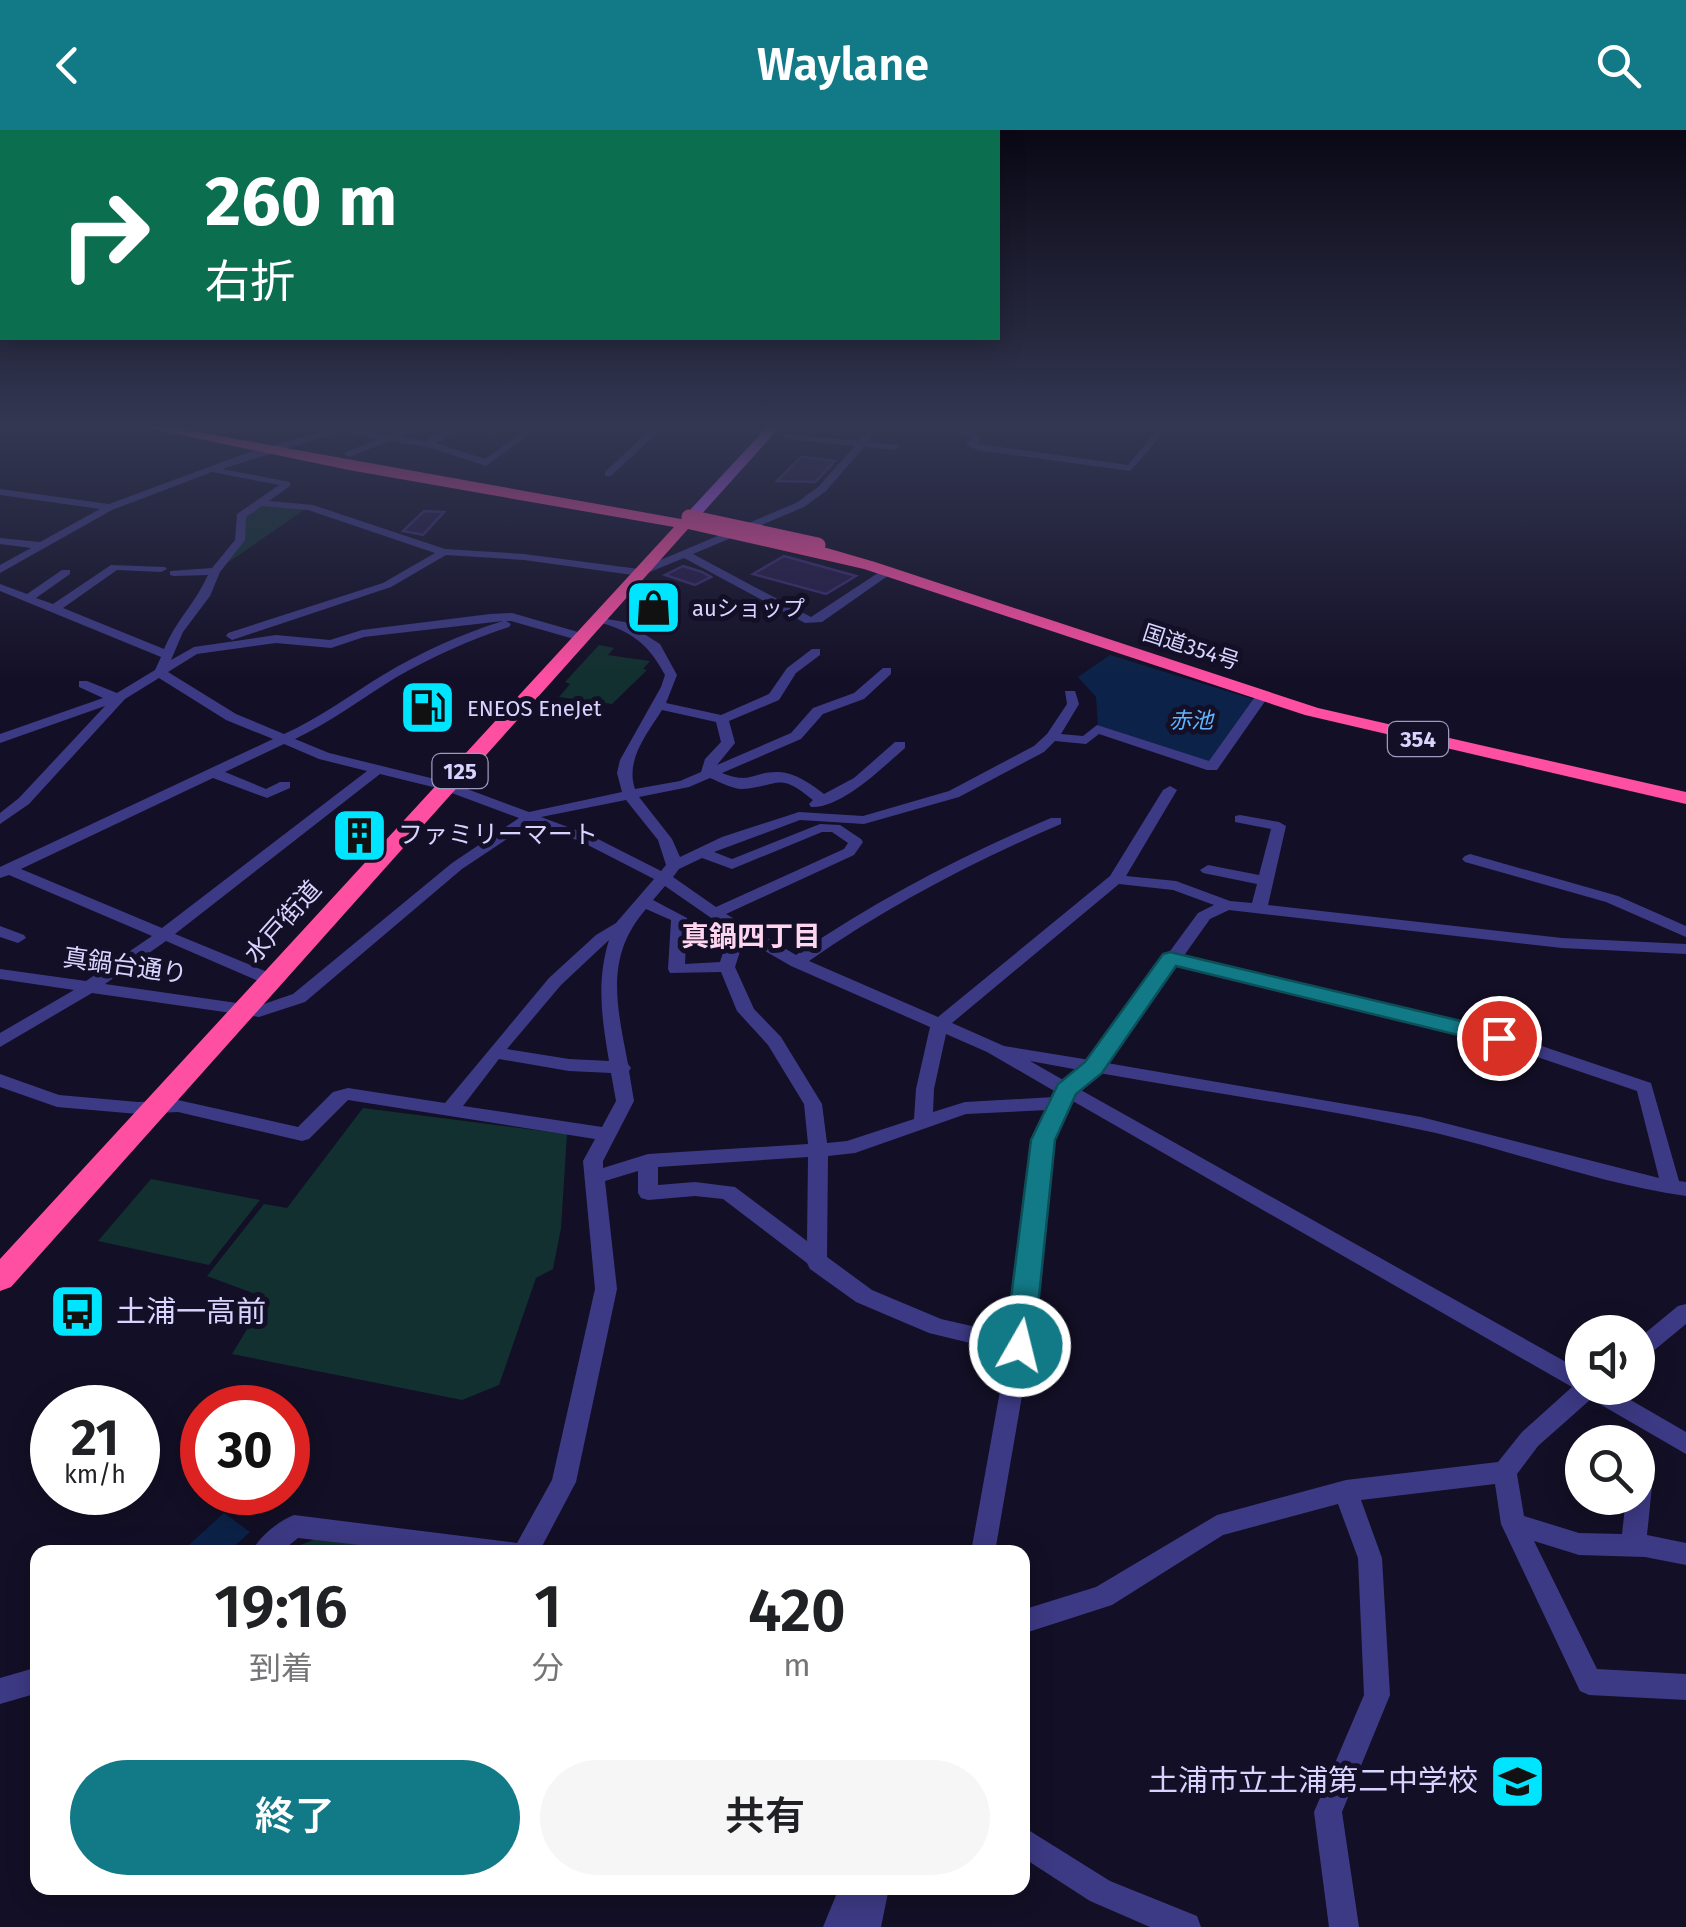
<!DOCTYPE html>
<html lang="ja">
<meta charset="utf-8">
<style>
body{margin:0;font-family:"Fira Sans","Noto Sans JP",sans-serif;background:#f6f6f6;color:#202124;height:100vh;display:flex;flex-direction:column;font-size:38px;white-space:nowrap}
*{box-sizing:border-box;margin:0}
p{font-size:32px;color:#757577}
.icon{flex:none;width:55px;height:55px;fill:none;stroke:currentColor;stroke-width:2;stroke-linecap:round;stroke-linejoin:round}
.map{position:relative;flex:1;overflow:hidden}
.side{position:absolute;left:30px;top:1415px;width:1000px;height:350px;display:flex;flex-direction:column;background:#fff;border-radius:20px;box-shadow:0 5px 25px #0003}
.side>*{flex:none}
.hud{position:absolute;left:0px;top:0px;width:1000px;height:210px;box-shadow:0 5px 25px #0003;background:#0b6e4f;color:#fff;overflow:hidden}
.controls{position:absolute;left:1565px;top:1185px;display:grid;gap:20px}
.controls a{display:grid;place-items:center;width:90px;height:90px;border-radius:50%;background:#fff;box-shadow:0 5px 25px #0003;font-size:50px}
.speed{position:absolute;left:30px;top:1255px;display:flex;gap:20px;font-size:50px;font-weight:700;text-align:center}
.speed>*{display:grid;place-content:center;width:130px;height:130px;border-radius:50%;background:#fff;box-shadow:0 5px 25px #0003;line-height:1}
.speed small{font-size:25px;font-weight:400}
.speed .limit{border:15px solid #d22;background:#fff;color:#111}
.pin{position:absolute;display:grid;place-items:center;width:85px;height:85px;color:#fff;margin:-42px;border:5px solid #fff;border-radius:50%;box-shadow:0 2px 10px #0007}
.me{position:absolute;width:110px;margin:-55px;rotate:8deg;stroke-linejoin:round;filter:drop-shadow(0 0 8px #0008)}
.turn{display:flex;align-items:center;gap:35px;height:210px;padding:0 40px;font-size:45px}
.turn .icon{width:130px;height:130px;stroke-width:2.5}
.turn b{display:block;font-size:70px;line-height:85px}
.eta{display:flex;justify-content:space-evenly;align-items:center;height:170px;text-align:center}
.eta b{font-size:60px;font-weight:600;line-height:70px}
.primary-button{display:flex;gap:20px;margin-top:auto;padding:20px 40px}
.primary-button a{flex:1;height:115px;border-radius:60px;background:#127987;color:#fff;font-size:40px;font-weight:600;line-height:115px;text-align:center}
.primary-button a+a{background:#f6f6f6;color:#202124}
header{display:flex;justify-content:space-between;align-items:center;height:130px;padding:0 40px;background:#127987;color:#fff;font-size:45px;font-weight:600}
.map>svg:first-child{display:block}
.green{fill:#12302f}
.water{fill:#0c2248}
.building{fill:#241b47;stroke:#3b2d73;stroke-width:2.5}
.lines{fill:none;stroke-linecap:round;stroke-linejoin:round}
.minor{fill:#3d3a85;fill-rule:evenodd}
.major{fill:#c25bff;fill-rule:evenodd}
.highway{fill:#ff4fa3;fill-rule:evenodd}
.highway-bridge{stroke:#ff4fa3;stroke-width:15}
.route{fill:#127987;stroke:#0c4f58;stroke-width:2.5}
.labels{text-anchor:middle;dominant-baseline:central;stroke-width:10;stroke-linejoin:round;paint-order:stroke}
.far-poi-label{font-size:22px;fill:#d9d4ff;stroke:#130f26;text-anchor:start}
.far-street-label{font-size:22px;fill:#d9d4ff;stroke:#130f26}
.far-water-label{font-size:22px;font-style:italic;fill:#62b6ff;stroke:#130f26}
.shield{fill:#130f26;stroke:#9e99be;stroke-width:2.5}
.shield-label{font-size:22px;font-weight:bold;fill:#d9d4ff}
.poi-label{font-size:25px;fill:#d9d4ff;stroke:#130f26;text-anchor:start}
.street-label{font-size:25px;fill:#d9d4ff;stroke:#130f26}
.neighbourhood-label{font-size:28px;font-weight:bold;fill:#ffd6f0;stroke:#130f26}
.near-poi-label{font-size:30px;fill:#d9d4ff;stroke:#130f26;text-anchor:start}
</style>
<header><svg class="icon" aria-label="back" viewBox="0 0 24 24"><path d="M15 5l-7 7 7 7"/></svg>Waylane<svg class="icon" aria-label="search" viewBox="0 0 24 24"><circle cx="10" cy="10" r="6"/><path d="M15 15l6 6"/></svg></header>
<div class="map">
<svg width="1686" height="1797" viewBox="0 0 1686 1797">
<rect width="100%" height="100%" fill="#130f26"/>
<g class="green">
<path d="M260 374 307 378 217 440 243 410V385Z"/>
<path d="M599 515 614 518 608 525 650 531 643 539 647 540 612 574 559 567 570 554 565 552Z"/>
<path d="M363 978 567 1004 561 1098 553 1139 536 1148 499 1255 462 1270 232 1224 266 1168 207 1146 264 1074 287 1078Z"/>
<path d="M151 1049 260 1070 209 1135 98 1111Z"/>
<path d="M318 1408 401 1412 454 1422H283Z"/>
</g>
<g class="water">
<path d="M1110 525 1256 570 1211 636 1098 598 1096 567 1078 547Z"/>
<path d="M224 1383 250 1402 228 1422H181Z"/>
</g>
<g class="building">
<path d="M801 327 835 331 815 352 777 351Z"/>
<path d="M424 381 444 382 423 405 403 401Z"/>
<path d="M784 426 856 446 826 464 753 444Z"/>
<path d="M683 436 702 442 711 447 695 455 665 445Z"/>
</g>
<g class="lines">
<g class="minor">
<path d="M334 298 388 305 405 298H418L400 307 425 311 451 298H463L436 313 485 329 528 298H538L486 336 431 318 390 311 349 327 344 324 346 322 379 309 340 302 222 339 290 352V356L269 371 313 375 445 419 524 424 639 439 796 373 818 357 855 316 786 309 781 306 783 304 859 311 870 298H879L868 312 898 315 900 317 895 320 864 317 826 361 804 377 693 424 811 487 881 441H889V445L822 492 805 493 684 428 640 446 524 430 446 425 391 457 232 510 226 506 228 503 383 453 435 423 308 380 262 376 246 387 245 410 220 442 210 466 183 502 171 530 194 517 276 505 330 510 362 500 490 484 512 483 585 504 587 507 581 511 511 491H506L511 494 509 497C469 510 432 527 395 548 361 569 331 592 295 609L329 623 451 653 529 682 622 662 617 643 620 630 661 557 665 545C647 512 631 501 595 491V487L625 492 660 514 677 545 666 573 721 585 769 564 787 538 812 519H820V525L796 543 779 570 729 591 735 613 717 635 791 603 813 578 854 563 883 538H891V544L864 569 823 584 801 609 722 643C752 655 753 641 779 642 796 643 811 654 824 664L854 648 895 612H905V618C883 637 841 679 811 677L809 674 813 670C777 640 779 657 742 659 732 659 720 652 710 648L689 657 639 667 672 709 680 727 722 707 799 682 863 686 949 661 1034 616 1047 604 1067 574 1065 561H1075L1079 574 1061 604 1083 606 1097 595 1209 631 1257 564H1267L1268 567 1217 640H1207L1099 604 1086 614 1055 611 1044 622 959 667 864 694 800 690 714 722 732 729 820 694 840 695 861 709 863 712 854 725 726 784 796 825C877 770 961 726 1051 688H1061V694C972 732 888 776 809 831L938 887 1110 746 1163 660 1170 656 1177 660 1126 746 1176 751 1230 771 1252 773 1257 754 1203 743 1200 740 1208 735 1259 745 1271 699 1235 692V686L1240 685 1279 692 1286 696 1268 775 1562 808 1686 814V824L1562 818 1229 780 1210 789 1183 827 1480 895 1651 953 1679 1051 1686 1052V1066C1601 1054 1519 1023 1436 1003 1324 978 1211 963 1099 943L1079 959 1582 1241V1258H1610L1686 1302V1324L1591 1269 1538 1316 1517 1344 1524 1386 1579 1403 1622 1404 1626 1368H1638V1328L1650 1330 1654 1337 1647 1405 1686 1413V1435L1645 1427 1579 1425 1534 1411 1597 1539 1686 1544V1570L1589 1565 1580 1561 1501 1394 1495 1354 1361 1370 1382 1428 1390 1565 1342 1682 1359 1797H1329L1314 1682 1364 1565 1358 1428 1338 1374 1223 1405 1112 1475 1022 1504V1480L1096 1457 1217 1385 1346 1350 1498 1332 1522 1302 1572 1257 1071 970 1053 1010 1036 1185 995 1422H971L1007 1222 929 1203 856 1172 810 1139 807 1133 723 1069 695 1066 648 1070 641 1068 638 1063V1041L605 1051 617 1159 576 1352 539 1422H421L298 1408 281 1422H252C258 1407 279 1391 294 1385L517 1413 552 1350 595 1159 583 1031 595 1009 348 970 309 1009 302 1011 178 982 138 984 57 977 0 957V944L59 965 138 972 178 970 298 997 333 962 348 958 445 973 549 848 596 805 616 793 654 749 582 712 531 693 462 739 305 872 259 887 92 863 0 917V903L74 860 0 849V839L86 851 152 806 9 745 0 748V737L273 609 226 590 159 548 125 569 29 674 0 694V683L19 668 105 576 0 613V604L103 568 79 557V551H87L117 563 155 540 161 527 0 461V454L27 464 62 440H70V444L36 468 53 474 111 435 165 437 167 439 161 442 117 440 63 478 164 519C175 492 196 472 208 445L174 446 170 445V441L212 438 235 410 237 384 279 355 212 342 112 380 0 443V435L31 418 0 414V408L40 412 100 379 0 365V359L109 374 244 324ZM503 491C461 504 421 522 383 545 350 565 320 588 284 604L236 584 168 542 197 524 276 513 331 518 364 507ZM662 580 716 592 721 612 705 629 701 642 680 651 635 659C625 630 647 604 662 580ZM284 614 319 629 367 641 162 798 21 739 213 648 267 668 290 658V652H280L266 659 225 642ZM380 644 441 659 519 688 452 733 293 864 258 876 105 854 166 811 265 854H277L279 850 277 846 175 804ZM626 670 658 710 666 735 661 741 592 706 541 687ZM822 702H832L848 713 844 719 716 777 673 747 679 739 702 728 732 739ZM1119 754 1173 760 1214 775 1198 783 1090 930 1004 916 952 893ZM665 756 730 801 720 832 685 834 687 788 653 770ZM646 779 671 790 668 839 670 843 721 842 737 881 768 915 804 974 808 1014 648 1024 603 1038V1031L634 971 629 941 631 938 628 934C617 876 604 827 646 779ZM744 809 791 836 930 897 916 959 914 989 847 1011 827 1013 822 974 781 907 754 879 735 837ZM609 810C596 852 602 889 609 931L569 929 507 919 561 855ZM1177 835 1470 904 1637 961 1659 1048 1421 987 1107 933ZM946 904 987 922 1056 962 1054 967 965 972 933 982 934 959ZM499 929 569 941 611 943 616 971 602 997 463 976ZM1030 931 1079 940 1065 951ZM1048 980 1033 1010 1011 1205 941 1189 872 1160 827 1127 828 1026 855 1023 966 984ZM808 1027 807 1111 735 1057 695 1052 658 1055V1037Z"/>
<path d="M489 298H500L491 305H485L483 303Z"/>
<path d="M652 298H662L611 346H605V342Z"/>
<path d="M701 298H744L774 303 769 306Z"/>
<path d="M938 298 981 303 978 314 1128 335 1159 298H1168L1130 341 977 320 966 315 972 307Z"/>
<path d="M1470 724 1618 766 1686 796V807L1606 772 1465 732 1462 729 1465 726Z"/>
<path d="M0 796 24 805 26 808 18 813 0 807Z"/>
<path d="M1686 1174V1194L1646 1227 1638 1230V1209L1678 1176Z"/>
<path d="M38 1537V1563L0 1574V1548Z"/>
<path d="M1022 1696 1110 1751 1197 1786 1201 1797H1150L1090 1771 1022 1727Z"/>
<path d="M839 1758H889L881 1797H823Z"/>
</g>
<path class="major" d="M766 298H779L699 387H689V381Z"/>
<path class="highway" d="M147 298H175L681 389 694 380 701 384 695 392 806 418 813 414 875 432 1318 578 1686 662V674L1305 585 864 439 688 399 11 1157 0 1161V1129L674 397 349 340Z"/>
<path class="highway-bridge" d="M689 387 818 415"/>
</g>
<linearGradient id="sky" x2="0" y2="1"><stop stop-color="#0a0815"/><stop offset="0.54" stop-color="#333752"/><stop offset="1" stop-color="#333752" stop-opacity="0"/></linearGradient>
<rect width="1686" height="550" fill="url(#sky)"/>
<path class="route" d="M1170 822 1499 900 1511 908 1499 915 1176 836 1102 943 1076 964 1055 1010 1034 1216 1030 1224H1010L1005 1216 1031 1010 1058 954 1085 932 1163 824Z"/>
<defs>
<symbol id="shop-square" viewBox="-11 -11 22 22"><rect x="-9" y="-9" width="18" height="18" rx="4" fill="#00e5ff" stroke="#130f26"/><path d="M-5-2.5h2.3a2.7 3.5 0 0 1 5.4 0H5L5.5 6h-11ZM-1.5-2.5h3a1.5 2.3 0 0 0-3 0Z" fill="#111"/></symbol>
<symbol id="fuel-square" viewBox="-11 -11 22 22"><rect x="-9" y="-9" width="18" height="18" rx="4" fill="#00e5ff" stroke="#130f26"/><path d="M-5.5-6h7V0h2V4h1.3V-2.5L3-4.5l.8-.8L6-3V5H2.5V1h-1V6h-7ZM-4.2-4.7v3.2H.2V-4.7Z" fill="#111"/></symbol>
<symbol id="building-square" viewBox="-11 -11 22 22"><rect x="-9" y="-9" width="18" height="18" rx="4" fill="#00e5ff" stroke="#130f26"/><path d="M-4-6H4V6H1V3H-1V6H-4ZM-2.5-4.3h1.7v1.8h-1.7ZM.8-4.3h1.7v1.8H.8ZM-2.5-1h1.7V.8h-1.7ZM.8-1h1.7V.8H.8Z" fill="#111"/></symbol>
<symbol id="bus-square" viewBox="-11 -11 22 22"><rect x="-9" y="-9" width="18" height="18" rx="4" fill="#00e5ff" stroke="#130f26"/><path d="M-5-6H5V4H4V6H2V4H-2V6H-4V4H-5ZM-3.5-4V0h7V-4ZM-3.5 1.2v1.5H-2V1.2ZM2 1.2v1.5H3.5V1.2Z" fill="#111"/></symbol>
<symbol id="school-square" viewBox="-11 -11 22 22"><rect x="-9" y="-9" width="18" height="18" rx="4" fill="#00e5ff" stroke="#130f26"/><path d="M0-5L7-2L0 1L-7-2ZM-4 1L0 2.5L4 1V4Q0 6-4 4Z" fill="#111"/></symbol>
</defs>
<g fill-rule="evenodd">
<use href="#shop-square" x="622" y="446" width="63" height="63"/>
<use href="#fuel-square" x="396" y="546" width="63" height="63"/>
<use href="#building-square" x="328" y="674" width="63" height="63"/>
<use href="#bus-square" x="46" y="1150" width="63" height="63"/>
<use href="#school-square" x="1486" y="1620" width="63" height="63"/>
</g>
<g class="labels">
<g class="far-poi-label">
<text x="692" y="478">auショップ</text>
<text x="467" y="578">ENEOS EneJet</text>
</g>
<g class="far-street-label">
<text transform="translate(1191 517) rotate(18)">国道354号</text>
</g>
<g class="far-water-label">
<text x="1191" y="590">赤池</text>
</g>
<g class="shield">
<rect x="1388" y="592" width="60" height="34" rx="8"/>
<rect x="432.5" y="624" width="55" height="34" rx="8"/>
</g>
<g class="shield-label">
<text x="1418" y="609">354</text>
<text x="460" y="641">125</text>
</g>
<g class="poi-label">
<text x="398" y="705">ファミリーマート</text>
</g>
<g class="street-label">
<text transform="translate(283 792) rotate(-48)">水戸街道</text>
<text transform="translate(125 836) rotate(8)">真鍋台通り</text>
</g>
<g class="neighbourhood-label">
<text x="751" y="806">真鍋四丁目</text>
</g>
<g class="near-poi-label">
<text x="116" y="1182">土浦一高前</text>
<text x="1478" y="1651" text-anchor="end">土浦市立土浦第二中学校</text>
</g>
</g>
</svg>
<div class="controls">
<a><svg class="icon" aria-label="sound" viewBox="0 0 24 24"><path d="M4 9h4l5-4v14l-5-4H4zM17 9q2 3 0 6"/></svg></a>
<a><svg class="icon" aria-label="search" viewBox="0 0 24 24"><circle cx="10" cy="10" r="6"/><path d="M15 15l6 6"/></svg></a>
</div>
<div class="speed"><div>21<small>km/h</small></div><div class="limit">30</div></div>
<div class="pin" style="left:1499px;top:908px;background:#d93025"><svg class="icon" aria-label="arrive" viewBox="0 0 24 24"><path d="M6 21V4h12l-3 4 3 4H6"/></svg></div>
<svg class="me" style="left:1020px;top:1216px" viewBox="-20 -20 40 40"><circle r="17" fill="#127987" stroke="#fff" stroke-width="3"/><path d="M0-11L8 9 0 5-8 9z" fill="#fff"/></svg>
<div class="hud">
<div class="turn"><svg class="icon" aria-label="right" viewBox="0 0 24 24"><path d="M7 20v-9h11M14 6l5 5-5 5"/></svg><div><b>260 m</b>右折</div></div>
</div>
<section class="side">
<div class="eta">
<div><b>19:16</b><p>到着</p></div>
<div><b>1</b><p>分</p></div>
<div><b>420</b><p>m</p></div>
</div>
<div class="primary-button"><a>終了</a><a>共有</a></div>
</section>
</div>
